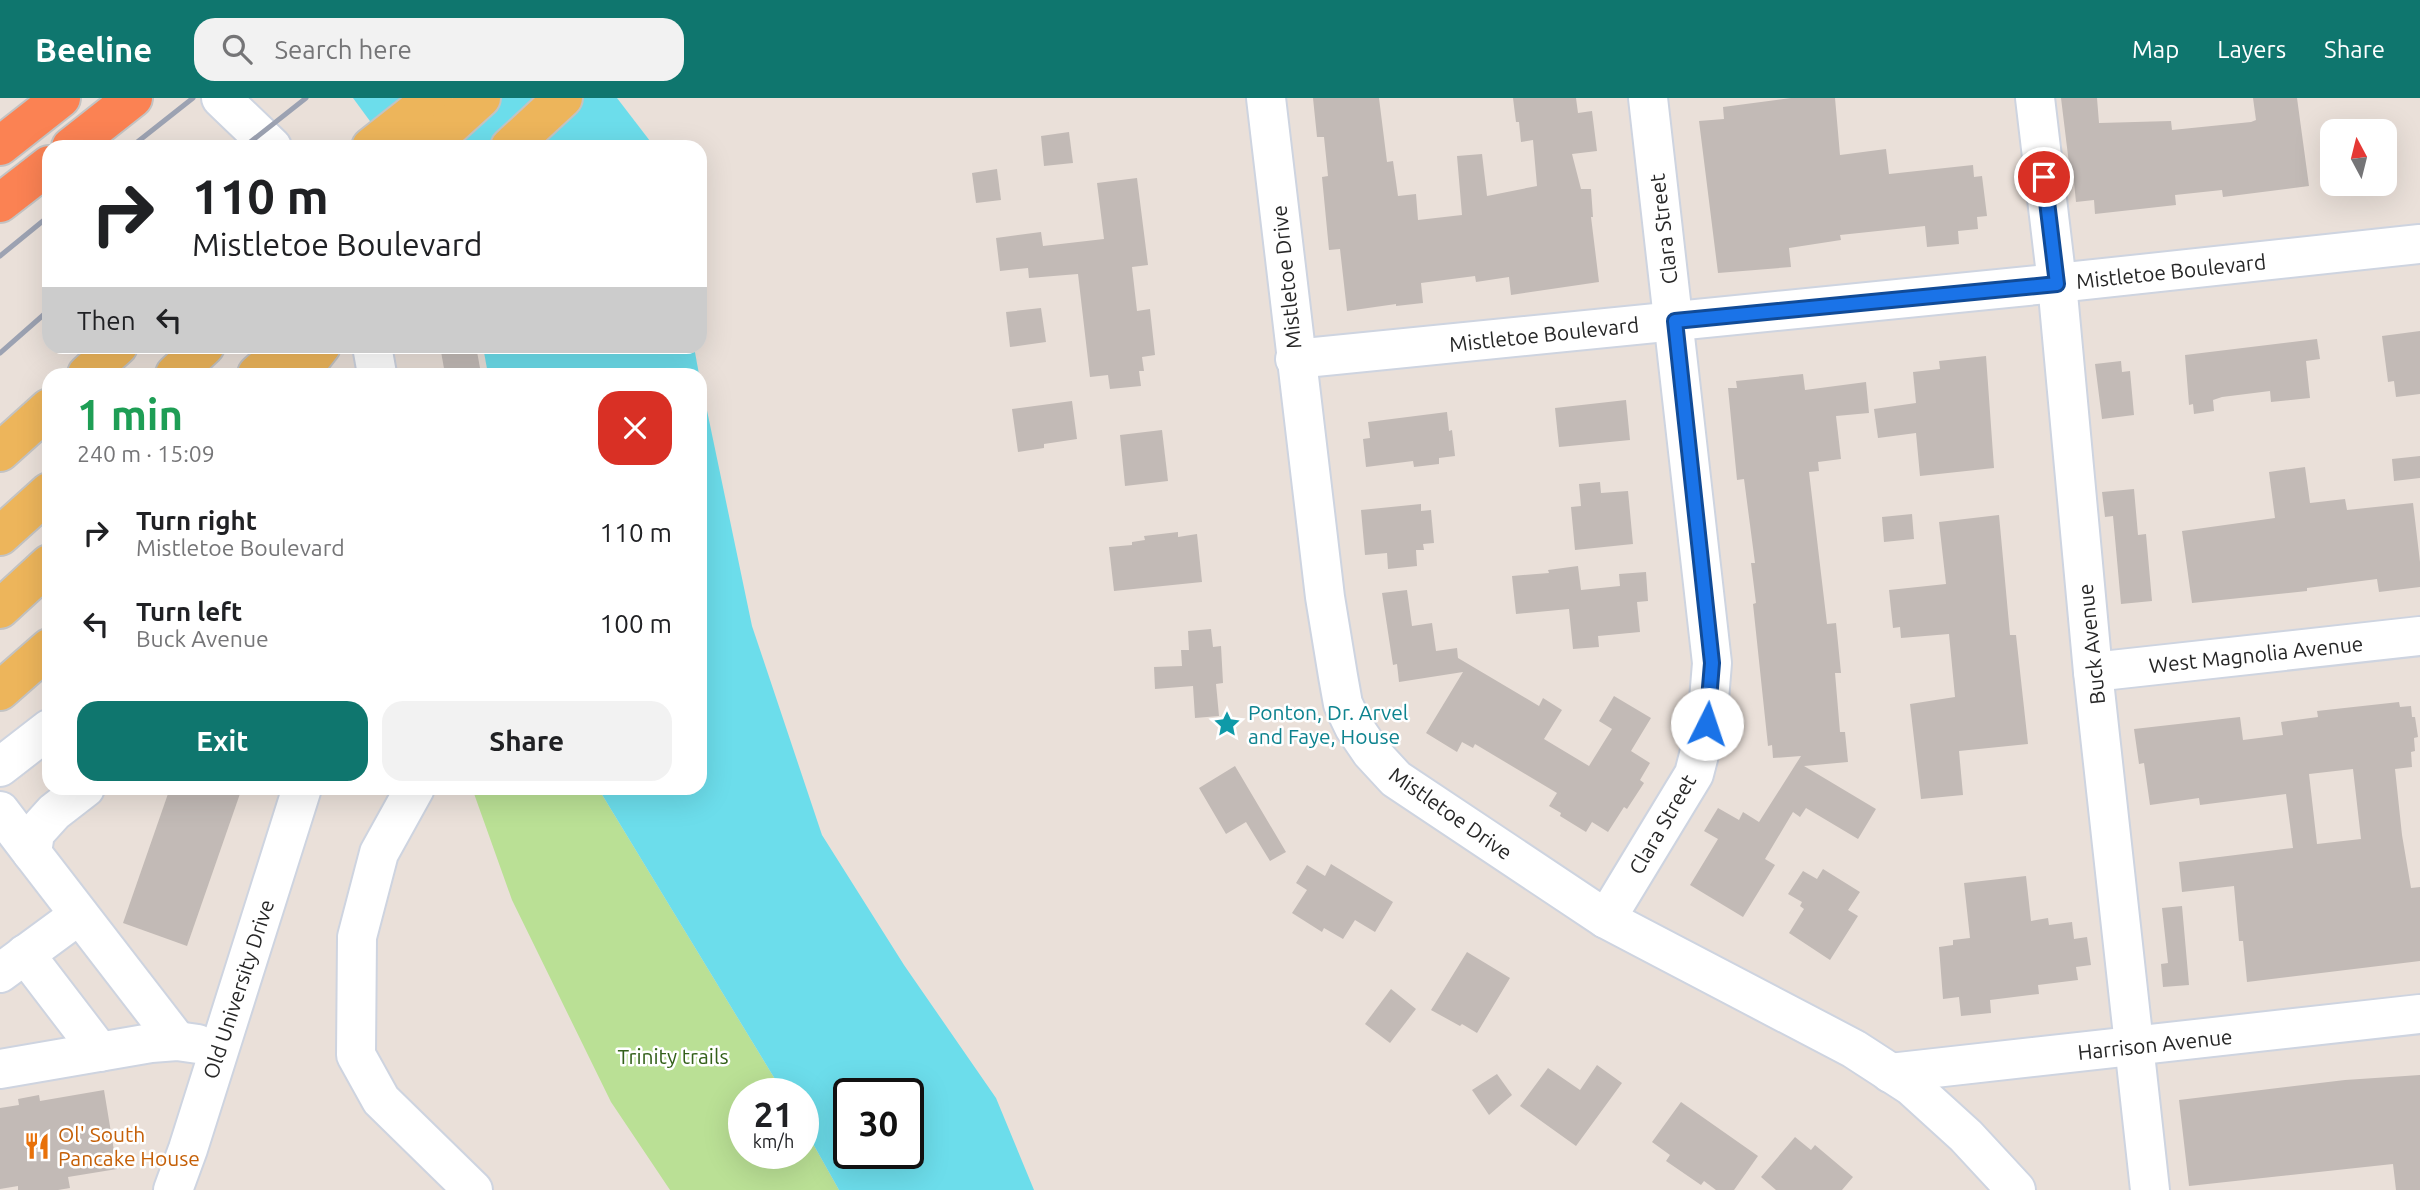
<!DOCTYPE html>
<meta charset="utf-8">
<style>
body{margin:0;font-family:Ubuntu,sans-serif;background:#f2f2f2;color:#202124;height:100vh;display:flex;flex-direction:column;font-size:26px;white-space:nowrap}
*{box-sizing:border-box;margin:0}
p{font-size:23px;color:#757577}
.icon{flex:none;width:38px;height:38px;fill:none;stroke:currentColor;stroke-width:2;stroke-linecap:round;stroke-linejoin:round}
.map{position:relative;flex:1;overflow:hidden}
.sheet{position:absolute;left:42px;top:270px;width:665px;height:427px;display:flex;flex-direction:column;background:#fff;border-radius:21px;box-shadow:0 7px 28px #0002}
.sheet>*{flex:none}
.hud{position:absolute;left:42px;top:42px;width:665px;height:214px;border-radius:21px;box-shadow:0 7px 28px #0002;background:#fff;color:#202124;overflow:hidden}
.needle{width:46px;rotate:353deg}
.controls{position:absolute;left:2320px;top:21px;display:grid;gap:14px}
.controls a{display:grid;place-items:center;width:77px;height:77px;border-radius:14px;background:#fff;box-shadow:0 7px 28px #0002;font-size:35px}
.speed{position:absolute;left:728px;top:980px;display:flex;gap:14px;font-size:35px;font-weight:700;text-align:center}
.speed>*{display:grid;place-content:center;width:91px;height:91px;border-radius:50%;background:#fff;box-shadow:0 7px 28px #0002;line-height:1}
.speed small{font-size:18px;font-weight:400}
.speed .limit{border:4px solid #111;border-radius:10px;background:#fff;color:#111}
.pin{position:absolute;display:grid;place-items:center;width:60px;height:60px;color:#fff;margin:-30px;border:4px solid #fff;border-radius:50%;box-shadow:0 2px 7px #0007}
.me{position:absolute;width:77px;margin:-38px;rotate:4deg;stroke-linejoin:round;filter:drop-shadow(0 0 5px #0008)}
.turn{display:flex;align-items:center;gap:24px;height:147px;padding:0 35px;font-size:32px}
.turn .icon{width:91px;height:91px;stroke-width:2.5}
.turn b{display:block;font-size:49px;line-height:60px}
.then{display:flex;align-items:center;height:66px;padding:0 35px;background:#0003;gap:14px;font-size:26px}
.round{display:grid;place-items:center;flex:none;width:74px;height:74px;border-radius:21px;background:#f2f2f2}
.summary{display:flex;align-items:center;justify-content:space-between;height:119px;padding:0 35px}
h1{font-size:42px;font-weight:600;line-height:52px;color:#1e9e55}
.button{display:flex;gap:14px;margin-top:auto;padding:14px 35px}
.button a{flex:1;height:80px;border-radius:21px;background:#0f766e;color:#fff;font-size:28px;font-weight:600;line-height:80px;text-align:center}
.button a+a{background:#f2f2f2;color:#202124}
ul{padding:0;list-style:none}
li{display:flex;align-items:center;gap:21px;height:91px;padding:0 35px}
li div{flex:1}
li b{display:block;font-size:26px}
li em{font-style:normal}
header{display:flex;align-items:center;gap:42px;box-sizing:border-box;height:98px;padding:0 35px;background:#0f766e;color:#fff}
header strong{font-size:33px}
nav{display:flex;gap:38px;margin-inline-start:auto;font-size:24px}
.search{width:490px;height:63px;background:#f2f2f2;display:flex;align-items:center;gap:18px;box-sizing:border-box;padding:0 24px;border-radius:21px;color:#757577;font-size:26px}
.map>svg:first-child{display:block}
.green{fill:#bae095}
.water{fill:#6cddeb;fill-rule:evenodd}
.building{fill:#c2bab6;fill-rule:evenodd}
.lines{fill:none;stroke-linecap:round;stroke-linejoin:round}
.minor-casing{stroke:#ced4e0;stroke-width:42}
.major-casing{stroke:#c3c3c3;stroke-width:42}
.highway-casing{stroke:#c3c3c3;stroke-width:42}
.minor{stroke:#fff;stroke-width:38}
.major{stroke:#edb55b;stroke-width:38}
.highway{stroke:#fb8253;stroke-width:38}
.rail{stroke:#9ca2b2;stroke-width:5}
.route-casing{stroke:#114b97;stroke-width:18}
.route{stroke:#1a73e8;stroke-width:12}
.labels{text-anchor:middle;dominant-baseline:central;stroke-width:5;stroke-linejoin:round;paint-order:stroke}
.street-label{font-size:21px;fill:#272727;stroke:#fff}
.culture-label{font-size:21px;fill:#0d838f;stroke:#fff;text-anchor:start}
.park-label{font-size:21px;fill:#34611a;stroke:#fff}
.food-label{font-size:21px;fill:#c56008;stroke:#fff;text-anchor:start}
</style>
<header>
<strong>Beeline</strong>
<div class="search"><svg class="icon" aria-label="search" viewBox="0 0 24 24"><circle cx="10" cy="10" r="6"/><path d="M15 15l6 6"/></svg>Search here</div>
<nav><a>Map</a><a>Layers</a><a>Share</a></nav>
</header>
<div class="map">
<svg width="2420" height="1092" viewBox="0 0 2420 1092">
<rect width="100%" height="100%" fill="#eae0d9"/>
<path class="green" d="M472 690H598L784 996H744V1055H803V1028L839 1092H670L611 1004 512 802Z"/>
<g class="water">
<path d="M353 0H617L650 43 652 49H389Z"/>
<path d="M483 249H694L699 276H488Z"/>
<path d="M700 279 752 528 822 737 904 867 996 1000 1034 1092H839L803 1028V996H784L598 690H700ZM849 996H908V1055H849Z"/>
</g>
<g class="building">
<path d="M1313 0H1379L1387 64 1393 63 1398 98 1416 96 1418 122 1462 117 1457 58 1482 56 1487 98 1537 88 1533 42 1521 44 1519 24H1516L1513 0H1576L1578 15 1592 13 1597 53 1572 56 1581 91H1591L1593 119H1591L1599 184 1511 197 1509 179 1476 184 1475 178 1421 185 1423 205 1396 208V206L1347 213 1340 151 1329 152 1322 79 1328 78 1324 39H1317Z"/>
<path d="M1791 0H1835L1840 57 1886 51 1889 76 1973 67 1974 79 1982 78 1987 118 1977 119 1978 131 1958 133 1959 146 1927 149 1925 128 1840 137 1841 142 1789 150 1791 169 1718 175 1699 23 1724 21 1723 9Z"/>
<path d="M2061 0H2097L2099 25 2171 23 2172 32 2251 24 2256 22 2253 0H2297L2309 88 2223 99 2222 92 2175 97 2176 107 2095 116 2094 102 2076 104 2073 74H2070Z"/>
<path d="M1069 34 1073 65 1044 68 1041 38Z"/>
<path d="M997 71 1001 102 976 105 972 75Z"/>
<path d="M1137 80 1148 167 1132 169 1137 213 1150 211 1155 257 1142 259 1144 273H1139L1141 288 1110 291 1108 277 1090 279 1078 176 1029 180 1028 170 1000 173 996 140 1041 134 1043 148 1104 141 1097 85Z"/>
<path d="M1041 210 1046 244 1010 249 1006 214Z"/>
<path d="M2420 233V296L2396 299 2394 283 2388 284 2382 238Z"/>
<path d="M2317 241 2320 261 2306 263 2310 300 2271 304 2270 293 2222 299 2213 302 2214 313 2194 316 2193 306 2189 307 2185 257Z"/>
<path d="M440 248H476L480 270 445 276Z"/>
<path d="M1986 258 1994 370 1920 378 1916 335 1878 340 1874 311 1916 305 1913 274 1940 271 1939 263Z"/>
<path d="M2121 263 2122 274 2130 273 2134 317 2102 321 2095 266Z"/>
<path d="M1803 276 1805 292 1866 284 1869 315 1836 318 1841 361 1818 364 1819 373 1809 374 1827 526 1836 525 1841 575H1835L1840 634H1845L1848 664 1804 668 1876 711 1858 741 1806 710 1800 719 1793 714 1765 761 1775 767 1743 819 1690 787 1718 741 1704 733 1718 710 1739 722 1743 714 1759 724 1801 658 1773 660 1772 647 1768 648 1753 506 1756 505 1751 465H1755L1744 381 1737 382 1728 290H1737L1736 283Z"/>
<path d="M1626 302 1630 342 1559 349 1555 310Z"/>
<path d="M1072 303 1077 341 1044 346V350L1018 354 1012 311Z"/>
<path d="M1447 314 1449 333 1452 332 1455 358 1439 360V366L1414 369 1413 363 1366 369 1363 341 1370 340 1368 324Z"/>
<path d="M1162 332 1168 383 1125 388 1120 337Z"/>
<path d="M2420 358V380L2394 383 2392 361Z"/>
<path d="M2305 369 2310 405 2345 401 2347 412 2413 405 2420 464V489L2379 494 2377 481 2307 490V493L2192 505 2182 433 2275 420 2269 374Z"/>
<path d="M1600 384 1601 395 1628 393 1633 446 1575 452 1571 409 1581 408 1579 386Z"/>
<path d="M2134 391 2138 437 2146 436 2152 503 2121 506 2113 418 2105 419 2102 394Z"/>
<path d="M1421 406V413L1431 412 1434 445 1423 446 1424 452H1416L1417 468 1388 471 1387 455 1365 457 1361 412Z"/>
<path d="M1912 416 1914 441 1884 444 1882 419Z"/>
<path d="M1999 417 2010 537H2016L2028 646 1959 653 1963 697 1921 701 1910 606 1955 599 1949 536 1901 540 1900 529 1893 530 1889 492 1946 486 1939 424Z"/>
<path d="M1178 434V439L1197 436 1202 484 1114 493 1109 449 1132 447V444L1145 442 1144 438Z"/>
<path d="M1578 468 1581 492 1620 488 1619 476 1646 474 1648 503 1637 504 1640 534 1598 538 1599 549 1573 551 1569 511 1516 516 1512 478 1549 475 1548 472Z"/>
<path d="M1407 492 1412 528 1432 525 1436 553 1457 550 1458 560 1539 608 1543 600 1562 612 1544 641 1589 668 1612 631 1599 623 1614 598 1651 620 1631 653 1650 665 1640 682 1644 685 1627 711 1624 709 1608 734 1592 724 1586 734 1560 718 1561 715 1549 708 1557 695 1475 646 1473 650 1462 644 1457 654 1426 635 1463 574 1399 584 1397 566 1393 567 1382 495Z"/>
<path d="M1211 531 1213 549 1221 548 1223 585 1216 586 1219 618 1195 620 1193 588 1155 591 1154 569 1182 568 1181 552H1189L1188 533Z"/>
<path d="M2399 604 2400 609 2411 608 2412 619H2415L2418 639 2414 640 2415 653 2411 654 2412 669 2395 671 2402 737 2411 790 2420 789V863L2247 884 2243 843H2239L2234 788 2182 794 2179 764 2293 750 2286 696 2200 707 2199 700 2150 707 2144 665 2139 666 2134 631 2240 619 2243 642 2283 637 2281 624 2318 619 2317 613ZM2353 671 2361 741 2317 746 2309 676Z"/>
<path d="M1235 668 1286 754 1270 763 1246 724 1226 736 1199 690Z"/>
<path d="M170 690H242L187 848 123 825Z"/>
<path d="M1331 766 1393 804 1375 834 1355 822 1343 841 1324 830 1322 834 1292 815 1307 792 1296 785 1307 767 1325 778Z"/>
<path d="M1823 771 1860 794 1848 812 1858 818 1830 862 1789 835 1804 811 1800 808 1802 804 1788 796 1803 773 1817 781Z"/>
<path d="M2026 778 2031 823 2048 820 2049 827 2072 824 2074 841 2087 839 2091 867 2076 869 2078 882 2038 887 2039 896 1990 902 1991 915 1961 918 1959 899 1943 901 1939 849 1953 847V842L1970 840 1964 785Z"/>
<path d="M2182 808 2189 887 2163 889 2161 866 2168 865 2162 810Z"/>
<path d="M1467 854 1510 880 1477 935 1462 926 1460 928 1431 912Z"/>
<path d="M1391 891 1416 911 1390 945 1365 926Z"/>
<path d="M1597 967 1622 985 1576 1048 1520 1008 1548 970 1580 992Z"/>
<path d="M1497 976 1512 997 1489 1017 1472 992Z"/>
<path d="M2420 977V1092H2396L2393 1066 2189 1088 2179 1002 2345 982Z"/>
<path d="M104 992 117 1071 68 1079 70 1090 58 1092H18V1088L0 1091V1010L19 1007 18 1001 39 997 40 1003Z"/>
<path d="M1681 1004 1758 1058 1734 1092H1716L1704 1083 1701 1087 1666 1063 1670 1057 1652 1044Z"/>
<path d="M1795 1039 1811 1052 1815 1047 1853 1079 1842 1092H1776L1761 1079Z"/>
</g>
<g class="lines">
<defs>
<g id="minor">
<path d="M221 0 272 49"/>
<path d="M1266 0 1325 499 1338 578 1343 606 1354 629 1371 654 1396 681 1606 821 1854 951 1911 988 1966 1038 2016 1092"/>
<path d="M2035 0 2057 185 2093 574 2150 1092"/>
<path d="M372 248 377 276"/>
<path d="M1295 261 2057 185 2420 146"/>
<path d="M2093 574 2420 538"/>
<path d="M0 669 49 631"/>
<path d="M85 690 54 714 35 735 32 755 177 943"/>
<path d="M415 690 379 755 357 839 356 957 381 1002 473 1092"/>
<path d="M0 713 32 755"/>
<path d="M1606 821 1694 676 1707 626 1712 565 1648 0"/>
<path d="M25 856 100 954"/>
<path d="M0 875 79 817"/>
<path d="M0 971 151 945 177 943 198 946"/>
<path d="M1890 975 2420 916"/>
<path d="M173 1092 188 1051 302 690"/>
</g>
<g id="major">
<path d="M371 49 433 0"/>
<path d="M427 49 481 0"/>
<path d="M510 49 563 0"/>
<path d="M87 276 118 248"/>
<path d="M175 276 205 248"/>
<path d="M257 276 289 248"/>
<path d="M299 276 321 248"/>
<path d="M0 354 49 310"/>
<path d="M0 438 49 394"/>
<path d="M0 511 49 466"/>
<path d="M0 593 49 550"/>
</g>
<g id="highway">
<path d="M0 48 61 0"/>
<path d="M71 49 133 0"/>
<path d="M0 105 49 67"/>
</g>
</defs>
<use href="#minor" class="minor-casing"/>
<use href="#major" class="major-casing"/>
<use href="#highway" class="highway-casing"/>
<use href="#minor" class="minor"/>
<use href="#major" class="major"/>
<use href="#highway" class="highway"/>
<g class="rail">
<path d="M131 49 193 0"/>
<path d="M244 49 306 0"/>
<path d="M0 158 49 118"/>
<path d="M0 255 49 212"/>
</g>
</g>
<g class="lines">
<defs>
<path id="route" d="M1707 626 1712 565 1675 223 2057 186 2044 79"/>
</defs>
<use href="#route" class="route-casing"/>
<use href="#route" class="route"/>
</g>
<defs>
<symbol id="sight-bare" viewBox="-9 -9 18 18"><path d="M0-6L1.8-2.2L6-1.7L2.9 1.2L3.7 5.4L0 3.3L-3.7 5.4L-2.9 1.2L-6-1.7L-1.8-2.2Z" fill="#0f9aa8" stroke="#fff" stroke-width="2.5" paint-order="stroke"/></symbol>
<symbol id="restaurant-bare" viewBox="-9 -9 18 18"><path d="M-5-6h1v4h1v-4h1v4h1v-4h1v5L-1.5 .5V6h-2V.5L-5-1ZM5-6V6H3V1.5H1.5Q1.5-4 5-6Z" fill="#e8710a" stroke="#fff" stroke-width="2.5" paint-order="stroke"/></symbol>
</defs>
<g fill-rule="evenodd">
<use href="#sight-bare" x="1208" y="607" width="38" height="38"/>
<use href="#restaurant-bare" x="18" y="1029" width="38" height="38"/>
</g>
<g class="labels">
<g class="street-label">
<text transform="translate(1663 131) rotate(-97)">Clara Street</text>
<text transform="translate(2171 173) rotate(-6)">Mistletoe Boulevard</text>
<text transform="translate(1286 179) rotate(-96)">Mistletoe Drive</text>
<text transform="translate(1544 236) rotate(-6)">Mistletoe Boulevard</text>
<text transform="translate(2091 546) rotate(-96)">Buck Avenue</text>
<text transform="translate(2256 556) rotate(-6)">West Magnolia Avenue</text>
<text transform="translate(1451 715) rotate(35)">Mistletoe Drive</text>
<text transform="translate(1662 726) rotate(-60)">Clara Street</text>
<text transform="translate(238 891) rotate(-72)">Old University Drive</text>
<text transform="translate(2155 946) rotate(-6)">Harrison Avenue</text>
</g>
<g class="culture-label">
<text x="1248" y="614">Ponton, Dr. Arvel<tspan x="1248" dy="24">and Faye, House</tspan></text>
</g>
<g class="park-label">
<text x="673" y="958">Trinity trails</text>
</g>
<g class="food-label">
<text x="58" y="1036">Ol' South<tspan x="58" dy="24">Pancake House</tspan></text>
</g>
</g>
</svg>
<div class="controls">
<a><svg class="needle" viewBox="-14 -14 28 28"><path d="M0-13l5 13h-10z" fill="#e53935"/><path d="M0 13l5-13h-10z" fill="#757577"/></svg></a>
</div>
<div class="speed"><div>21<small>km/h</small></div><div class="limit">30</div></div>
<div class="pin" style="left:2044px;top:79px;background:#d93025"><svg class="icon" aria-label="arrive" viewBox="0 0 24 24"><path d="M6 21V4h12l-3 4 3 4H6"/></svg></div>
<svg class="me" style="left:1707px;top:626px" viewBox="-20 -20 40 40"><circle r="19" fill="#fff"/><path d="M0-13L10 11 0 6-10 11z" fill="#1a73e8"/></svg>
<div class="hud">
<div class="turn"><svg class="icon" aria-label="right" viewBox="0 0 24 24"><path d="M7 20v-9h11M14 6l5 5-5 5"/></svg><div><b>110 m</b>Mistletoe Boulevard</div></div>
<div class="then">Then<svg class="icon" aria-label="left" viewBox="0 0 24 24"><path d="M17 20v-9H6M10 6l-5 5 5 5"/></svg></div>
</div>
<section class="sheet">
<div class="summary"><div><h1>1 min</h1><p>240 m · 15:09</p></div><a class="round" style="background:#d93025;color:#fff"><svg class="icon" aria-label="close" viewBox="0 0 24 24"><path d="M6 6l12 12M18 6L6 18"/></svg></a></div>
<ul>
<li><svg class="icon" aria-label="right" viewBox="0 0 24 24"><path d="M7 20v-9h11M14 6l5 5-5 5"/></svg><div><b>Turn right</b><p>Mistletoe Boulevard</p></div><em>110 m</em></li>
<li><svg class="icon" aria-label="left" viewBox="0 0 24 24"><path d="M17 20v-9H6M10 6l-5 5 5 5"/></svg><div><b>Turn left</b><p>Buck Avenue</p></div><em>100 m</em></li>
</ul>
<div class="button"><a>Exit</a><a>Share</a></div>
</section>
</div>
